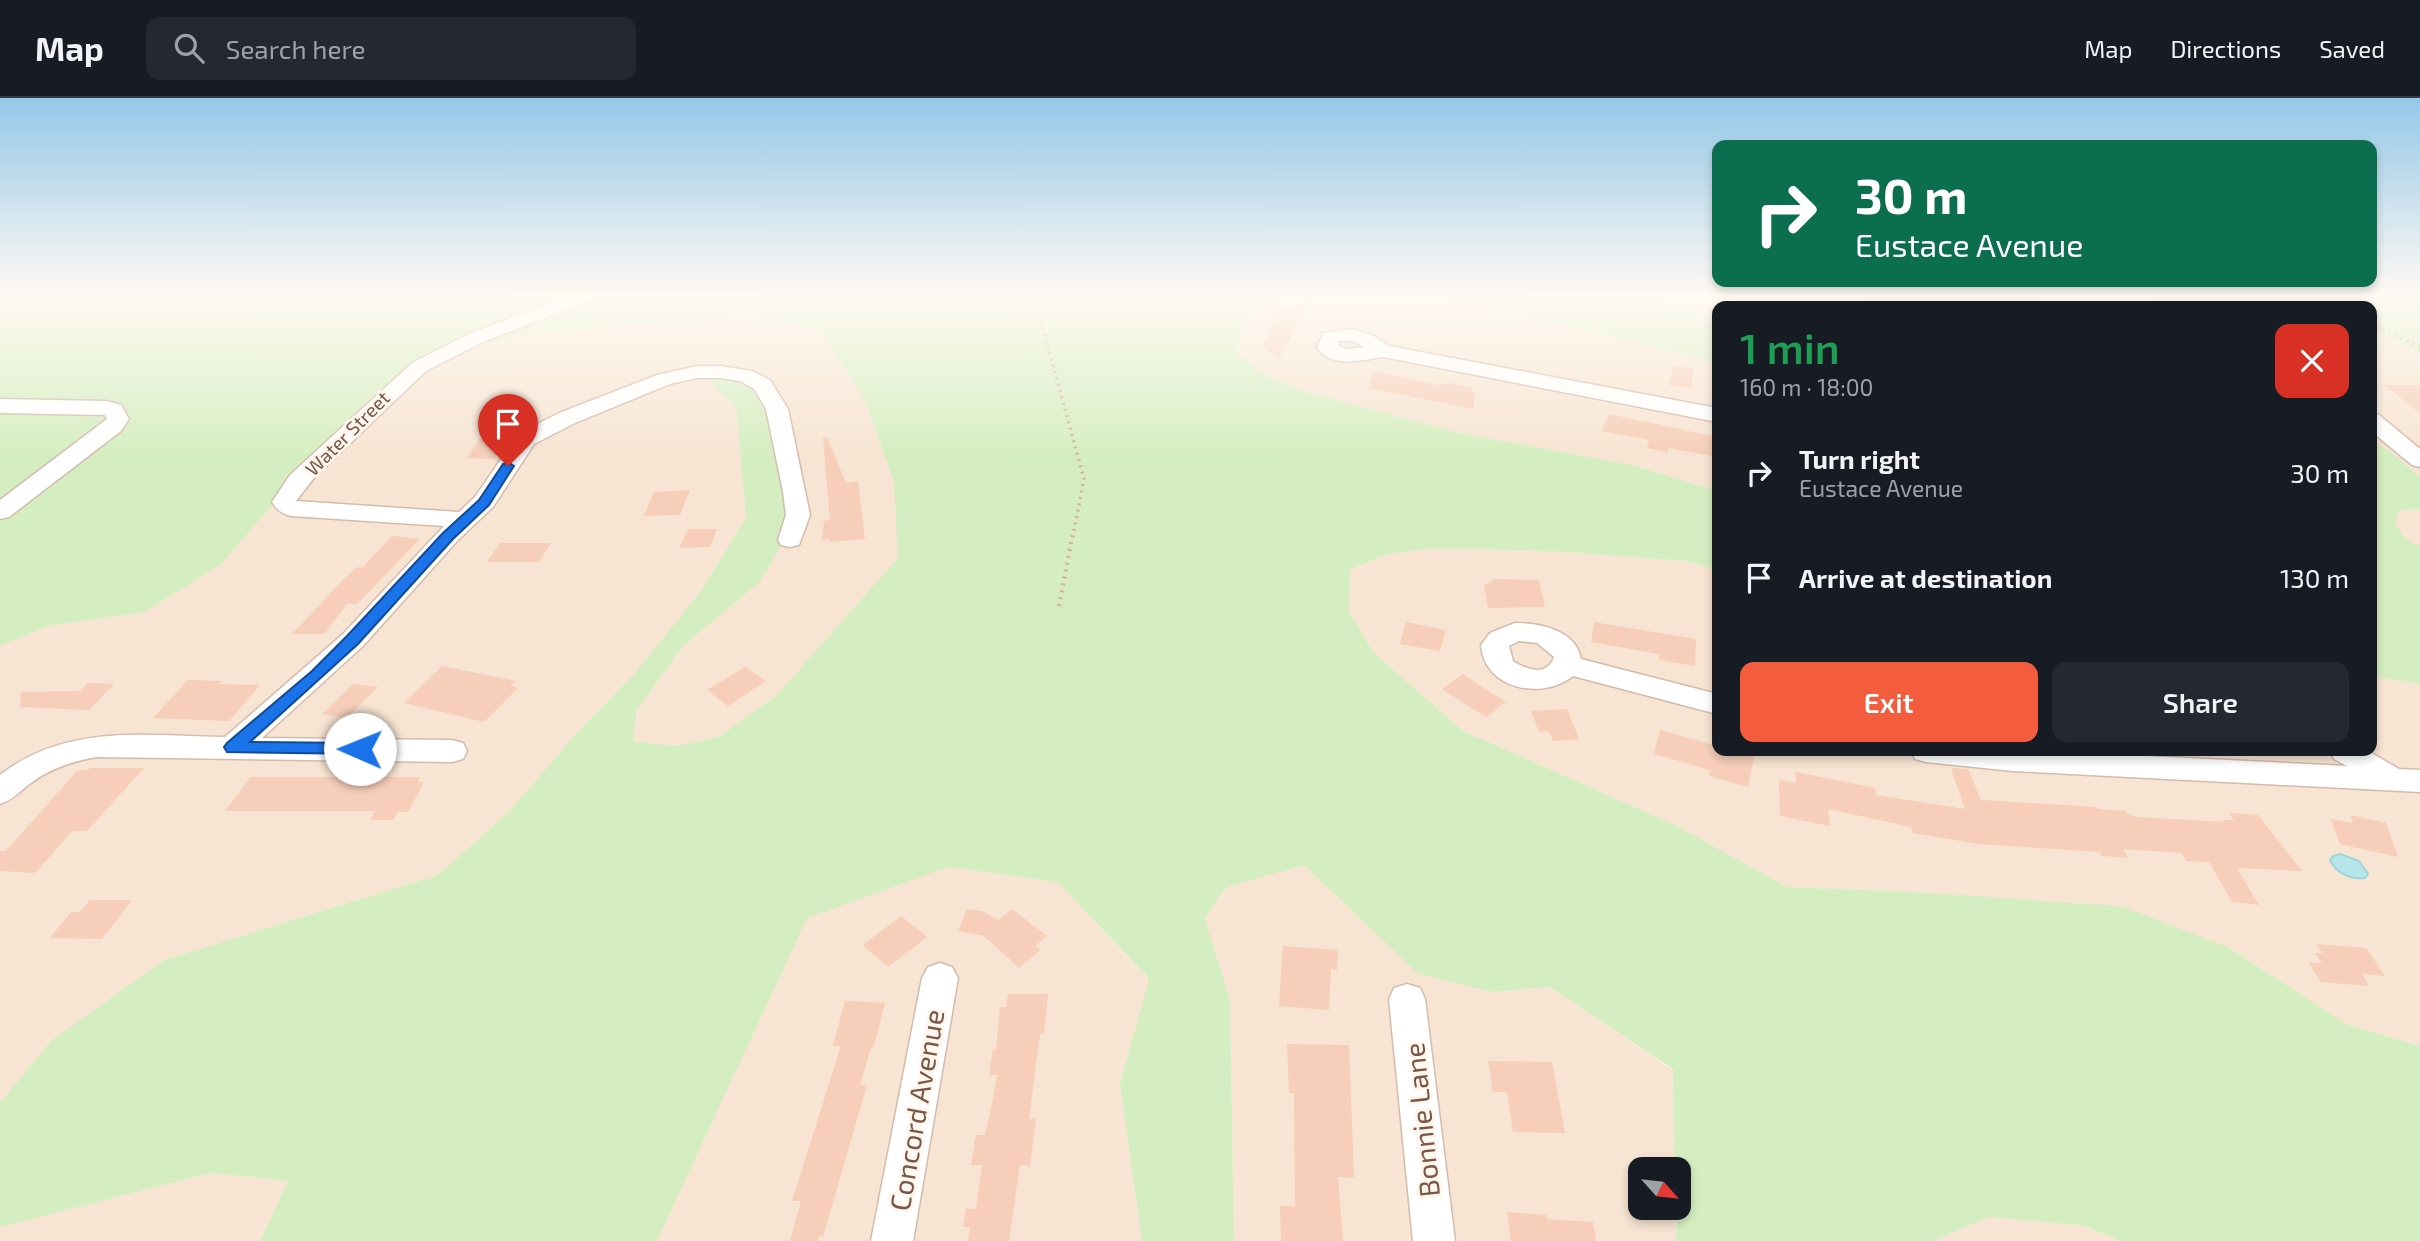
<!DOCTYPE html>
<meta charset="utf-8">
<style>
body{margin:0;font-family:"Exo 2",sans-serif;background:#242831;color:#f1f3f6;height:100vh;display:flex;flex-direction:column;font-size:26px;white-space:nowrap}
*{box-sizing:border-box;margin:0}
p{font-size:23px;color:#9ea1a6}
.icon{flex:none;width:38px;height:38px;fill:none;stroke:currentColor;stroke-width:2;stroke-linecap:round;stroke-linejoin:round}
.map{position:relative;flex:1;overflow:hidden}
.panel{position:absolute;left:1712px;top:203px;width:665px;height:455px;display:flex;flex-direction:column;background:#171b24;border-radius:14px;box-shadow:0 4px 10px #0003}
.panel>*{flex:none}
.guide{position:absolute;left:1712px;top:42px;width:665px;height:147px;border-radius:14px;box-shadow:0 4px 10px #0003;background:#0b6e4f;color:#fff;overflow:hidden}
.needle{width:46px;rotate:117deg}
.controls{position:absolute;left:1628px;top:1059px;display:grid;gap:14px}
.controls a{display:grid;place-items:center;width:63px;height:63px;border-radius:14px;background:#171b24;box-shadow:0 4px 10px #0003;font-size:35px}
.pin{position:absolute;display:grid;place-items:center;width:60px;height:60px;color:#fff;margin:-72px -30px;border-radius:50% 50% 50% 0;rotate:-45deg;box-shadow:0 0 7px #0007}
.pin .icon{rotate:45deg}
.me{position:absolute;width:77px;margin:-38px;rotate:271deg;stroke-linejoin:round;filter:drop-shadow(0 0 5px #0008)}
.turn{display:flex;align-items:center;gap:24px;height:147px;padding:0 28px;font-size:32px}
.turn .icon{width:91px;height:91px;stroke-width:2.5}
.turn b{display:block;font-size:49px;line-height:60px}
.round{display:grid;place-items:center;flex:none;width:74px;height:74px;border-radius:14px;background:#242831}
.head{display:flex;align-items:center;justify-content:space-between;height:119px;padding:0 28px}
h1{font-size:42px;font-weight:600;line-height:52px;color:#1e9e55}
.primary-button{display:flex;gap:14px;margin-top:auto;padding:14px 28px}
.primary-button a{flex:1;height:80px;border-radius:14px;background:#f35d3e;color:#fff;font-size:28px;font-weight:600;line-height:80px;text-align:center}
.primary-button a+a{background:#242831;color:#f1f3f6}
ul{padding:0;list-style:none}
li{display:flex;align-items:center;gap:21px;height:105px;padding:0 28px}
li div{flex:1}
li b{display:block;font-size:26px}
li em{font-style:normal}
header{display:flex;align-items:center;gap:42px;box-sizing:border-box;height:98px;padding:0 35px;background:#171b24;border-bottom:2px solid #363941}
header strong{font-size:33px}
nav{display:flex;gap:38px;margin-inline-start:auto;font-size:24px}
.search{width:490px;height:63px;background:#242831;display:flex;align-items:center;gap:18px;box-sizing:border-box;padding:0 24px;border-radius:14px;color:#9ea1a6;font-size:26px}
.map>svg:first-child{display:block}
.residential{fill:#f7e4d2}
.green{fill:#d5eec1}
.water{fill:#b6e5ea;stroke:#9cd6dd;stroke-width:2}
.building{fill:#f6ceb9}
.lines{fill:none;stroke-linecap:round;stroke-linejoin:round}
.minor-casing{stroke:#d4bbac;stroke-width:3}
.path-far1{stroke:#dcb19c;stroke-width:3.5;stroke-dasharray:2 4.5;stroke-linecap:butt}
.path{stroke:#dcb19c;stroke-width:4.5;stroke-dasharray:2 5;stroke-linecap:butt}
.minor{fill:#fff;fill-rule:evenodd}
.route{fill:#1a73e8;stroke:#114b97;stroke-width:2}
.labels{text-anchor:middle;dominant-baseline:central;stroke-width:6;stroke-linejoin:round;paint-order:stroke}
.far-street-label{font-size:19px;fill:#7a5647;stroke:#fff7ed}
.near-street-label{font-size:28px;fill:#7a5647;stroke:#fff7ed}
</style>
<header>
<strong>Map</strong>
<div class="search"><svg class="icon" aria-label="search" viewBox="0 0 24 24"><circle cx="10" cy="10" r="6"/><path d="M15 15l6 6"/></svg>Search here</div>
<nav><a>Map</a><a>Directions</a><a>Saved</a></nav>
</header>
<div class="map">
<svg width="2420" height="1143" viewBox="0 0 2420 1143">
<rect width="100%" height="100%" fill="#fef3e4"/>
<g class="residential">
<path d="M1290 198H1440L1717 264V393L1631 367 1456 334 1306 294 1260 275 1237 254 1243 222 1271 202Z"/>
<path d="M1650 198H1865L1879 208H1717V225Z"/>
<path d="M2031 198H2160L2148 208H2046Z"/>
<path d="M753 216 821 234 865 302 894 384 899 460 775 599 718 639 676 648 633 643 637 612 683 548 760 484 770 318 707 280 736 309 746 420 700 494 635 575 575 637 508 715 438 777 164 862 52 943 0 1005V548L48 528 145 514 221 466 278 401 376 301 466 249 535 236Z"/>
<path d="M2371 230 2420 257V379L2386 350 2371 343Z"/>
<path d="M2420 411V448L2407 442 2395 426 2399 412Z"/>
<path d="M1436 450 1549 453 1686 463 1717 472V653H2371V578L2420 586V948L2346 926 2228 849 1914 794 1787 789 1677 728 1462 632 1373 554 1349 513 1350 471 1388 456Z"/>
<path d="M1304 767 1417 875 1492 894 1550 889 1673 972 1674 1071H1640V1110H1675L1676 1143H1234L1230 902 1205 820 1225 790Z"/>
<path d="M949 769 1058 784 1149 882 1120 986 1142 1143H657L807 819Z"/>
<path d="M211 1075 288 1083 260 1143H0V1129Z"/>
<path d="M1989 1119 2084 1128 2121 1143H1933Z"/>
</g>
<g class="green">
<path d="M0 198H575L449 248 278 401 221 466 145 514 48 528 0 548Z"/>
<path d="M593 198H1289L1271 203 1243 222 1237 254 1260 275 1306 294 1456 334 1632 367 1717 393V472L1686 463 1549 453 1436 450 1388 456 1350 471 1349 513 1373 554 1462 632 1677 728 1787 789 1914 794 2121 808 2228 849 2346 926 2420 948V1143H2121L2084 1128 1989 1119 1933 1143H1676L1678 1071H1674L1673 971 1550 889 1492 894 1417 875 1304 767 1225 790 1205 820 1230 902 1234 1143H1142L1120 986 1149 881 1058 784 949 769 807 820 657 1143H260L288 1083 211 1075 0 1129V1005L51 943 164 862 438 777 508 715 575 637 635 575 700 494 746 420 736 309 706 280H731L751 287 770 318 788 406 780 449 760 484 683 548 637 612 633 643 676 648 718 639 775 599 898 460 894 384 865 302 821 234 753 216 535 236 466 249Z"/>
<path d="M1440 198H1650L1717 225V264Z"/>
<path d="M1865 198H2031L2046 208H1879Z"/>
<path d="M2160 198H2420V257L2371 230V208H2148Z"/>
<path d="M2371 344 2386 350 2420 379V411L2399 412 2395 426 2407 442 2420 448V586L2371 578Z"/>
</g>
<path class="water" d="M2340 756 2359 763 2368 776 2365 780C2351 782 2336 775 2330 762L2333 758Z"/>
<g class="building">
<path d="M1310 203 1279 261 1262 248 1281 212Z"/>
<path d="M1673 268 1694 271 1691 290 1669 287Z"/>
<path d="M1373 273 1438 287 1449 285 1473 290 1471 294 1476 295 1473 311 1369 290Z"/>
<path d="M2384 287H2420V315Z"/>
<path d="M1609 316 1717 339V359L1668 350 1667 354 1647 350 1649 342 1602 333Z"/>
<path d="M516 328 494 361 467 360 487 329Z"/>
<path d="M827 339 846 385 858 383 865 441 829 444 830 441 822 442 824 423 830 422 823 340Z"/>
<path d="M690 392 680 417 644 418 654 394Z"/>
<path d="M688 431H717L710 449 679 450Z"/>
<path d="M392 438 420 441 357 506H347L324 536H292L338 487 357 469 362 470Z"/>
<path d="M500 445H551L539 464H487Z"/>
<path d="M1495 481 1539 482 1545 509 1488 510 1484 487Z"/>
<path d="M1406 524 1446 532 1440 553 1400 546Z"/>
<path d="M1594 524 1696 541 1695 568 1659 562V556L1591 544Z"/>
<path d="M442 568 516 583 510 588 518 590 484 624 404 605Z"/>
<path d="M745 569 766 583 728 608 707 592Z"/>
<path d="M1463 576 1485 591 1506 604 1486 619 1442 591Z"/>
<path d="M188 582 222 583 220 586 260 587 229 623 153 620Z"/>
<path d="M88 585 114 586 89 612 20 609 21 594 80 593Z"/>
<path d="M353 586 378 589 347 620 322 616Z"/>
<path d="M1567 611 1579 641 1553 643 1549 633 1539 634 1531 613Z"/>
<path d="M1660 632 1717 648V653H1755L1748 689 1709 678 1710 672 1654 656Z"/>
<path d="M90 670H144L87 733H72L35 775 0 773V753H6L78 672H88Z"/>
<path d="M1955 670 1968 671 1981 702 2097 709 2098 711 2125 713 2127 716 2137 719 2224 724 2222 722H2234L2229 715 2258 717 2302 773 2237 770 2259 807 2232 804 2209 764 2186 763 2181 755 2123 751 2128 760 2102 758 2100 754 1979 746 1912 735 1911 729 1828 711 1830 728 1780 718 1779 682 1796 685 1795 674 1875 690 1876 697 1965 711 1951 671Z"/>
<path d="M251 679H420L418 684H424L408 714H398L393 722H370L375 713H225Z"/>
<path d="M2350 717 2386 725 2398 759 2340 746 2331 721 2353 725Z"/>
<path d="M90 802H132L102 841 50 840 71 814H80Z"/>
<path d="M967 811 982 813 998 822 1012 811 1047 838 1035 848 1041 851 1019 870 984 838 958 833Z"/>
<path d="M901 818 927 839 888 869 863 847Z"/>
<path d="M2316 846 2366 850 2385 878 2362 876 2369 888 2321 884 2309 865H2322L2315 855H2323Z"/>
<path d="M1283 848 1338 852 1337 872 1331 871 1329 912 1279 908Z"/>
<path d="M1008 896H1048L1044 936H1040L1029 1021H1036L1030 1068 1020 1067 1009 1143H968L970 1129H963L966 1110 976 1111 982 1067H971L976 1037H985L992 1006 997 977H989L993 952H996L1000 909H1006Z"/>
<path d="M845 903 885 905 874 949H871L860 987H867L823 1139 819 1138 818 1143H790L801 1103H792L841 948H833Z"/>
<path d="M1287 946 1349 947 1354 1080 1338 1079 1343 1143H1281L1280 1108H1295L1294 995H1289Z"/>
<path d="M1488 963 1552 964 1565 1035 1513 1034 1507 994H1493Z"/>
<path d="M1507 1114 1546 1117 1547 1121 1593 1124 1596 1143H1511Z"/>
</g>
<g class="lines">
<defs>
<g id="minor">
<path d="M569 198H596L593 202 485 243 426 273 314 380 296 403 459 414 475 399 518 336 559 315 657 277 697 268H721L752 273 770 282 788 311 810 417 799 447 790 449 781 447 778 442 786 417 783 394 766 311 754 291 740 283 721 280H697L670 286 575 325 534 346 493 409 457 443 363 548 262 640 452 642 463 645 467 653 463 661 452 664 97 659C73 663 51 670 31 685 20 693 13 702 0 706V677C67 625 146 638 225 639L343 536 444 428 291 418C282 416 277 412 272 404L290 377 412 265 471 235Z"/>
<path d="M1352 231 1372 237 1389 248 1717 310V324L1383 259C1361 262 1333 271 1317 250L1323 235ZM1339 243H1352L1364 249 1346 251 1338 247Z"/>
<path d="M0 301 107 303 121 307 129 321 121 333 9 419 0 421V402L107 321 105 317 0 315Z"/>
<path d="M2371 315 2379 317 2420 351V369L2412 367 2371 333Z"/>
<path d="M1515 525C1540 525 1576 532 1581 561L1717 596V616L1573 578C1542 603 1484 591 1481 547L1490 535ZM1519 543 1537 545 1554 559C1547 579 1527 572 1513 563L1509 548Z"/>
<path d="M1911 653H2045L2347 668 2334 661 2330 653H2368L2399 671 2420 672V694L2013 673 1926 664 1915 661Z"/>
<path d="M940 865 952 869 958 880 913 1143H871L922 880 928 869Z"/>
<path d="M1407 886 1420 890 1425 901 1455 1143H1413L1389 901 1394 890Z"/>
</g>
</defs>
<use href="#minor" class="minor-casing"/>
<g class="path-far1">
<path d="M1034 198 1084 381 1073 437"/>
<path d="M2371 226 2420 249"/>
</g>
<path class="path" d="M1059 508 1073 435"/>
<use href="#minor" class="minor"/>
</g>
<linearGradient id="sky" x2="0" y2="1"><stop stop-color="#94c8e9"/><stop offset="0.55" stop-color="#fffaf3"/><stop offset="1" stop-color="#fffaf3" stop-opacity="0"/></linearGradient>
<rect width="2420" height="358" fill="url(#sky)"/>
<path class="route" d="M508 364 514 368 489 407 453 441 358 546 250 644 360 645 366 647 369 651 366 656 227 654 224 649 227 645 312 573 347 538 443 435 479 402 503 366Z"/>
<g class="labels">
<g class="far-street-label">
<text transform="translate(347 335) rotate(-45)">Water Street</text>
</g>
<g class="near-street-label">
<text transform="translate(916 1012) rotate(-80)">Concord Avenue</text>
<text transform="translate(1421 1022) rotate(-96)">Bonnie Lane</text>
</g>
</g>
</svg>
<div class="controls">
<a><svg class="needle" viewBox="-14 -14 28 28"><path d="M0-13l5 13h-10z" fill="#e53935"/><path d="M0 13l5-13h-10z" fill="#9ea1a6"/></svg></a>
</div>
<div class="pin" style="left:508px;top:368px;background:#d93025"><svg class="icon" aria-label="arrive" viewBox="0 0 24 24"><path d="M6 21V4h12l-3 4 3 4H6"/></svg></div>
<svg class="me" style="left:360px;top:651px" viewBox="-20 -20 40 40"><circle r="19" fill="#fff"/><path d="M0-13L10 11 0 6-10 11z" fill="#1a73e8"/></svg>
<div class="guide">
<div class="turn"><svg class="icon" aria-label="right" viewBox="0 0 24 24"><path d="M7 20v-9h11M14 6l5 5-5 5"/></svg><div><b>30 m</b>Eustace Avenue</div></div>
</div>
<section class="panel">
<div class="head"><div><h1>1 min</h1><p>160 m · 18:00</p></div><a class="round" style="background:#d93025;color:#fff"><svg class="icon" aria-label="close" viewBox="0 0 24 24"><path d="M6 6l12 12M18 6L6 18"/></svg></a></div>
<ul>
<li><svg class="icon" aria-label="right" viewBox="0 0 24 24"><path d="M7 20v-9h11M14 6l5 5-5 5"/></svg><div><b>Turn right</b><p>Eustace Avenue</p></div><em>30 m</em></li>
<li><svg class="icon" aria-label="arrive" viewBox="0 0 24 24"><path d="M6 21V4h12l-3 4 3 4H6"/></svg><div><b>Arrive at destination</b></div><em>130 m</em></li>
</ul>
<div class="primary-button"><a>Exit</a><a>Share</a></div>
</section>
</div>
